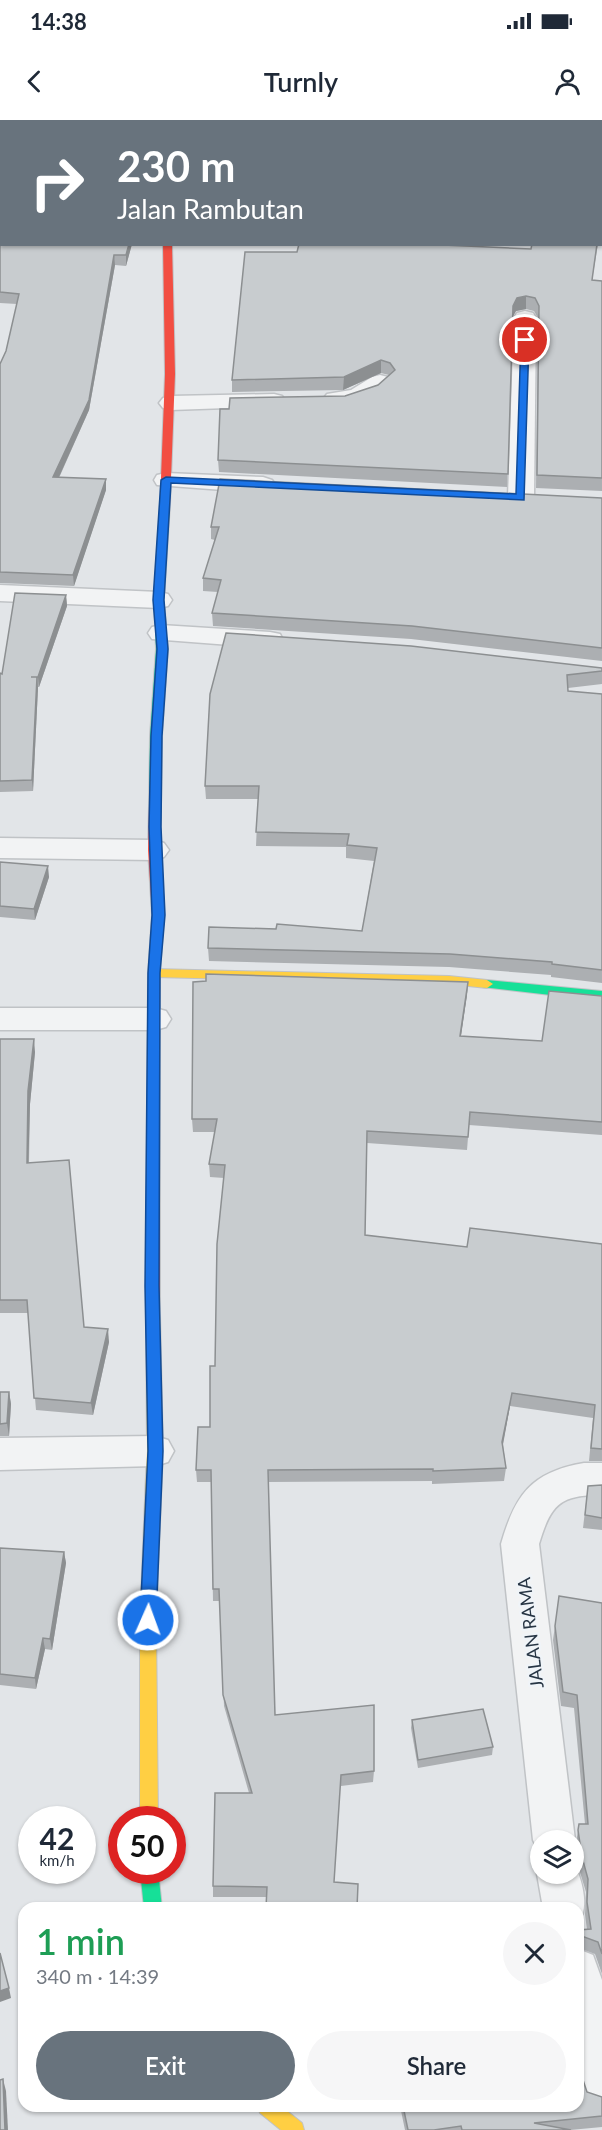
<!DOCTYPE html>
<meta charset="utf-8">
<style>
body{margin:0;font-family:Lato,sans-serif;background:#f6f6f7;color:#1f2937;height:100vh;display:flex;flex-direction:column;font-size:22px;white-space:nowrap}
*{box-sizing:border-box;margin:0}
p{font-size:20px;color:#747a83}
.icon{flex:none;width:33px;height:33px;fill:none;stroke:currentColor;stroke-width:2;stroke-linecap:round;stroke-linejoin:round}
.map{position:relative;flex:1;overflow:hidden}
.side{position:absolute;left:18px;top:1782px;width:566px;height:210px;display:flex;flex-direction:column;background:#fff;border-radius:18px;box-shadow:0 2px 4px #0004}
.side>*{flex:none}
.banner{position:absolute;left:0px;top:0px;width:603px;height:126px;box-shadow:0 2px 4px #0004;background:#68737d;color:#fff;overflow:hidden}
.fabs{position:absolute;left:530px;top:1710px;display:grid;gap:12px}
.fabs a{display:grid;place-items:center;width:54px;height:54px;border-radius:50%;background:#fff;box-shadow:0 2px 4px #0004;font-size:30px}
.speed{position:absolute;left:18px;top:1686px;display:flex;gap:12px;font-size:30px;font-weight:700;text-align:center}
.speed>*{display:grid;place-content:center;width:78px;height:78px;border-radius:50%;background:#fff;box-shadow:0 2px 4px #0004;line-height:1}
.speed small{font-size:15px;font-weight:400}
.speed .limit{border:9px solid #d22;background:#fff;color:#111}
.pin{position:absolute;display:grid;place-items:center;width:51px;height:51px;color:#fff;margin:-26px;border:3px solid #fff;border-radius:50%;box-shadow:0 2px 6px #0007}
.me{position:absolute;width:66px;margin:-33px;rotate:2deg;stroke-linejoin:round;filter:drop-shadow(0 0 4px #0008)}
.turn{display:flex;align-items:center;gap:21px;height:126px;padding:0 18px;font-size:27px}
.turn .icon{width:78px;height:78px;stroke-width:2.5}
.turn b{display:block;font-size:42px;line-height:51px}
.round{display:grid;place-items:center;flex:none;width:63px;height:63px;border-radius:32px;background:#f6f6f7}
.summary{display:flex;align-items:center;justify-content:space-between;height:102px;padding:0 18px}
h1{font-size:36px;font-weight:600;line-height:45px;color:#1e9e55}
.cta{display:flex;gap:12px;margin-top:auto;padding:12px 18px}
.cta a{flex:1;height:69px;border-radius:36px;background:#68737d;color:#fff;font-size:24px;font-weight:600;line-height:69px;text-align:center}
.cta a+a{background:#f6f6f7;color:#1f2937}
.status{display:flex;justify-content:space-between;align-items:center;height:42px;padding:0 30px;background:#fff;direction:ltr}
.status svg{height:16px;fill:currentColor}
header{display:flex;justify-content:space-between;align-items:center;height:78px;padding:0 18px;background:#fff;font-size:27px;font-weight:600}
.map>svg:first-child{display:block}
.lines{fill:none;stroke-linecap:round;stroke-linejoin:round}
.street-casing{stroke:#c0c3c6;stroke-width:3}
.fast-casing{stroke:#c0c3c6;stroke-width:2}
.slow-casing{stroke:#c0c3c6;stroke-width:2}
.jam-casing{stroke:#c0c3c6;stroke-width:2}
.street{fill:#f2f3f4;fill-rule:evenodd}
.fast{fill:#16e098;fill-rule:evenodd}
.slow{fill:#ffcf43;fill-rule:evenodd}
.jam{fill:#f24e42;fill-rule:evenodd}
.wall{fill:#acafb2}
.shaded-wall{fill:#8c8f91}
.building{fill:#c8cccf;stroke:#8c8f91;stroke-width:1.5}
.route{fill:#1a73e8;stroke:#114b97;stroke-width:1.5}
.labels{text-anchor:middle;dominant-baseline:central;stroke-width:5;stroke-linejoin:round;paint-order:stroke}
.street-label{font-size:18px;fill:#273544;stroke:#f0f4f8}
</style>
<div class="status"><b>14:38</b><svg viewBox="0 0 49 12"><path d="M0 12V9h3v3zM5 12V6h3v6zM10 12V3h3v9zM15 12V0h3v12zM26 1h20v11H26zM47 4h2v5h-2z"/></svg></div>
<header><svg class="icon" aria-label="back" viewBox="0 0 24 24"><path d="M15 5l-7 7 7 7"/></svg>Turnly<svg class="icon" aria-label="person" viewBox="0 0 24 24"><circle cx="12" cy="8" r="4"/><path d="M4 21q1-7 8-7t8 7"/></svg></header>
<div class="map">
<svg width="602" height="2010" viewBox="0 0 602 2010">
<rect width="100%" height="100%" fill="#e2e5e8"/>
<g class="lines">
<defs>
<g id="street">
<path d="M525 191 533 193 536 198 534 377 530 382 521 385 512 382 508 377 514 198 517 193Z"/>
<path d="M380 255 388 257 392 262C378 282 349 290 327 284L323 279 327 274 351 270 372 257Z"/>
<path d="M274 274 282 276 286 281 282 286 171 290 163 288 159 283 163 278 171 276Z"/>
<path d="M166 353 263 357 272 360 276 365 272 370 263 373 157 365 154 360 157 355Z"/>
<path d="M0 465 159 472 168 474 172 480 168 486 159 488 0 481Z"/>
<path d="M161 505 270 512 280 514 283 520 280 526 270 528 152 519 148 513 152 507Z"/>
<path d="M0 718 154 720 164 723 169 730 164 737 154 740 0 738Z"/>
<path d="M0 888H155L166 891 171 899 166 907 155 910H0Z"/>
<path d="M155 1316 168 1320 174 1331 168 1342 155 1346 0 1350V1318Z"/>
<path d="M584 1343H602V1375C560 1375 551 1384 539 1424L575 1720 573 1724V1720H540V1734L533 1720 501 1424C515 1375 531 1352 584 1343Z"/>
<path d="M573 1740C581 1758 591 1786 578 1803V1788H543L537 1754 540 1747V1754H573Z"/>
<path d="M578 1829 593 1835 602 1860V1988L586 1982 578 1956Z"/>
</g>
<g id="fast">
<path d="M165 381 170 384 164 480 168 529 162 616 161 686 155 690 149 686 150 616 156 529 154 480 160 384Z"/>
<path d="M487 860 602 871V881L482 867 481 864Z"/>
<path d="M140 1750H158L162 1788H144Z"/>
</g>
<g id="slow">
<path d="M154 849 449 856 487 860 493 864 487 868 449 864 154 857 148 853Z"/>
<path d="M153 1189 158 1191 160 1195 163 1331 156 1500 158 1700H140V1500L147 1331 146 1195 148 1191Z"/>
<path d="M258 1986H281L302 2003 304 2010H281L260 1993Z"/>
</g>
<g id="jam">
<rect x="167" y="0" width="8" height="2"/>
<path d="M163 124H172L175 254 170 384 165 387 160 384 165 254Z"/>
<path d="M155 682 161 686 160 730 164 795 160 853V1195L158 1199 153 1201 148 1199 146 1195 148 853 152 795 148 730 149 686Z"/>
</g>
</defs>
<use href="#street" class="street-casing"/>
<use href="#fast" class="fast-casing"/>
<use href="#slow" class="slow-casing"/>
<use href="#jam" class="jam-casing"/>
<use href="#street" class="street"/>
<use href="#fast" class="fast"/>
<use href="#slow" class="slow"/>
<use href="#jam" class="jam"/>
</g>
<g class="wall">
<path d="M0 0H123L122 2H2L132 124 126 146 115 145 89 290 59 358 106 359V370L74 466 0 463V244L6 231 17 184 0 183Z"/>
<path d="M299 124H448L447 126 531 129 532 124H598L592 160 602 161V371L536 368 538 198 534 191 526 189 516 191 512 197 507 367 219 352 218 340 229 289 345 276 378 265 389 255 381 253 343 270 232 272V260L297 132Z"/>
<path d="M602 378V541L411 519 213 506 212 493 218 472 203 471V458L215 420 211 419V407Z"/>
<path d="M66 475 67 486 39 567H38L33 671 0 672V553L2 554Z"/>
<path d="M602 548V564L568 568V571L602 574V863L551 857V855L449 847 209 841 208 828 362 811 374 741 346 738V727L256 726 258 679H206L205 666 210 574Z"/>
<path d="M0 742 49 757 35 800 0 797Z"/>
<path d="M468 862 467 875 461 916 542 921 602 876V1015L469 1005 467 1030 367 1023 365 1115 467 1127 602 1124V1341H589L593 1298 510 1286 503 1325 506 1348 504 1361 432 1364V1361L268 1362 275 1595 374 1651 373 1662 341 1666 266 1777H213V1766L249 1673 224 1586 220 1481H213L211 1362H197L196 1350 210 1307 215 1246 224 1058 210 1057 209 1044 215 1012H193L192 999Z"/>
<path d="M0 919 35 932 30 984 29 1043 84 1207 109 1222 93 1295 36 1290 28 1193H0Z"/>
<path d="M0 1272H9L11 1284 9 1316H0Z"/>
<path d="M602 1365V1410L583 1408 588 1366Z"/>
<path d="M0 1428 64 1432 66 1443 52 1530 45 1529 36 1569 0 1565Z"/>
<path d="M559 1476 602 1483V1854L595 1834 579 1828 578 1945 587 1972 602 1977V2007L570 2010H571H405L400 1986H578V1810H587L585 1794 586 1772 579 1749 576 1723 579 1704H585L574 1588 561 1586 553 1520Z"/>
<path d="M412 1600 493 1627 492 1635 418 1648 411 1608Z"/>
</g>
<g class="shaded-wall">
<path d="M129 124H132L126 146V135Z"/>
<path d="M114 135 115 145 89 290 54 368 53 357Z"/>
<path d="M526 176V189L516 191 512 198 513 186 517 178Z"/>
<path d="M381 240V253L343 270 344 257Z"/>
<path d="M106 359V370L74 466 73 455Z"/>
<path d="M66 475 67 486 39 567 38 557Z"/>
<path d="M37 557 38 568 33 671 32 660Z"/>
<path d="M48 746 49 757 35 800 34 789Z"/>
<path d="M468 862 467 875 459 929 460 916Z"/>
<path d="M34 919 35 932 30 984 28 1056 27 1043 28 971Z"/>
<path d="M108 1209 109 1222 93 1295 91 1283Z"/>
<path d="M9 1272 11 1284 9 1316 7 1303Z"/>
<path d="M512 1273 510 1286 501 1334 502 1322Z"/>
<path d="M64 1432 66 1443 52 1530 50 1519Z"/>
<path d="M43 1518 45 1529 36 1569 35 1558Z"/>
<path d="M9 1868 11 1878 0 1882V1871Z"/>
<path d="M3 1959 6 1971 8 2010H5Z"/>
</g>
<g class="building">
<path d="M0 0H119L118 2H2V124H129L126 135H114L89 280 53 357 106 359 73 455 0 452V244L6 231 19 174 0 172Z"/>
<path d="M208 0H267L266 2H208Z"/>
<path d="M328 0H602V96V2H327Z"/>
<path d="M299 124H444V125L531 129 532 124H597L592 160 602 161V358L537 355 539 186 535 178 526 176 517 178 513 186 508 354 218 340 220 289H229L230 278 345 276 378 265 395 250 390 243 381 240 344 257 232 260 245 132H297Z"/>
<path d="M220 359 602 378V528L412 506 212 493 221 460 203 458 219 407H211Z"/>
<path d="M15 473 66 475 38 557H31H37L32 660 0 661V553L2 554Z"/>
<path d="M226 513 411 526 602 548V551L567 555 568 571 602 574V850L552 844V842L450 834 208 828 209 807 276 809 277 804 362 811 377 728 347 725 349 714 256 712 259 666H205L210 574Z"/>
<path d="M0 742 48 746 34 789 0 786Z"/>
<path d="M206 854 468 862 460 916 542 921 549 871 602 876V1002L470 992 468 1017 367 1011 365 1115 467 1127 470 1108 602 1124V1329L591 1328 595 1285 512 1273 502 1322 506 1348 433 1351V1349L268 1350 275 1595 374 1585V1651L341 1655 334 1762 358 1764 357 1788H266L267 1767 213 1766 215 1673H252L223 1575 219 1469H213L211 1350H196L198 1307H210V1246H215L217 1124 225 1045 209 1044 217 999H192L193 862 206 861Z"/>
<path d="M0 919H34L28 971 27 1043 69 1040 84 1207 108 1209 91 1283 34 1278 27 1180H0Z"/>
<path d="M0 1272H9L7 1303 0 1304Z"/>
<path d="M602 1365V1398L585 1395 588 1366Z"/>
<path d="M0 1428 64 1432 50 1519 43 1518 35 1558 0 1554Z"/>
<path d="M559 1476 602 1483V1834L598 1822 579 1815 578 1945 587 1972 602 1977V1996L534 2003 571 2010H462L461 2006 434 2010H408L403 1986H578V1810L591 1809 587 1782 588 1759 582 1737 578 1710 579 1704H588L577 1575 563 1572 555 1506Z"/>
<path d="M483 1589 493 1627 418 1640 412 1600Z"/>
<path d="M0 1833 9 1868 0 1871Z"/>
<path d="M3 1959 5 2010H0V1960Z"/>
</g>
<path class="route" d="M521 218 529 220 524 380 171 363 164 480 168 529 162 616 161 707 165 795 160 853 159 1166 163 1331 156 1500 154 1505 148 1507 142 1505 140 1500 148 1331 145 1166 148 853 152 795 149 707 151 616 157 529 153 480 161 360 166 357 516 374Z"/>
<g class="labels">
<g class="street-label">
<text transform="translate(530 1513) rotate(-97)">JALAN RAMA</text>
</g>
</g>
</svg>
<div class="fabs">
<a><svg class="icon" aria-label="layers" viewBox="0 0 24 24"><path d="M12 4l9 5-9 5-9-5zM3 14l9 5 9-5"/></svg></a>
</div>
<div class="speed"><div>42<small>km/h</small></div><div class="limit">50</div></div>
<div class="pin" style="left:525px;top:220px;background:#d93025"><svg class="icon" aria-label="arrive" viewBox="0 0 24 24"><path d="M6 21V4h12l-3 4 3 4H6"/></svg></div>
<svg class="me" style="left:148px;top:1500px" viewBox="-20 -20 40 40"><circle r="17" fill="#1a73e8" stroke="#fff" stroke-width="3"/><path d="M0-11L8 9 0 5-8 9z" fill="#fff"/></svg>
<div class="banner">
<div class="turn"><svg class="icon" aria-label="right" viewBox="0 0 24 24"><path d="M7 20v-9h11M14 6l5 5-5 5"/></svg><div><b>230 m</b>Jalan Rambutan</div></div>
</div>
<section class="side">
<div class="summary"><div><h1>1 min</h1><p>340 m · 14:39</p></div><a class="round"><svg class="icon" aria-label="close" viewBox="0 0 24 24"><path d="M6 6l12 12M18 6L6 18"/></svg></a></div>
<div class="cta"><a>Exit</a><a>Share</a></div>
</section>
</div>
